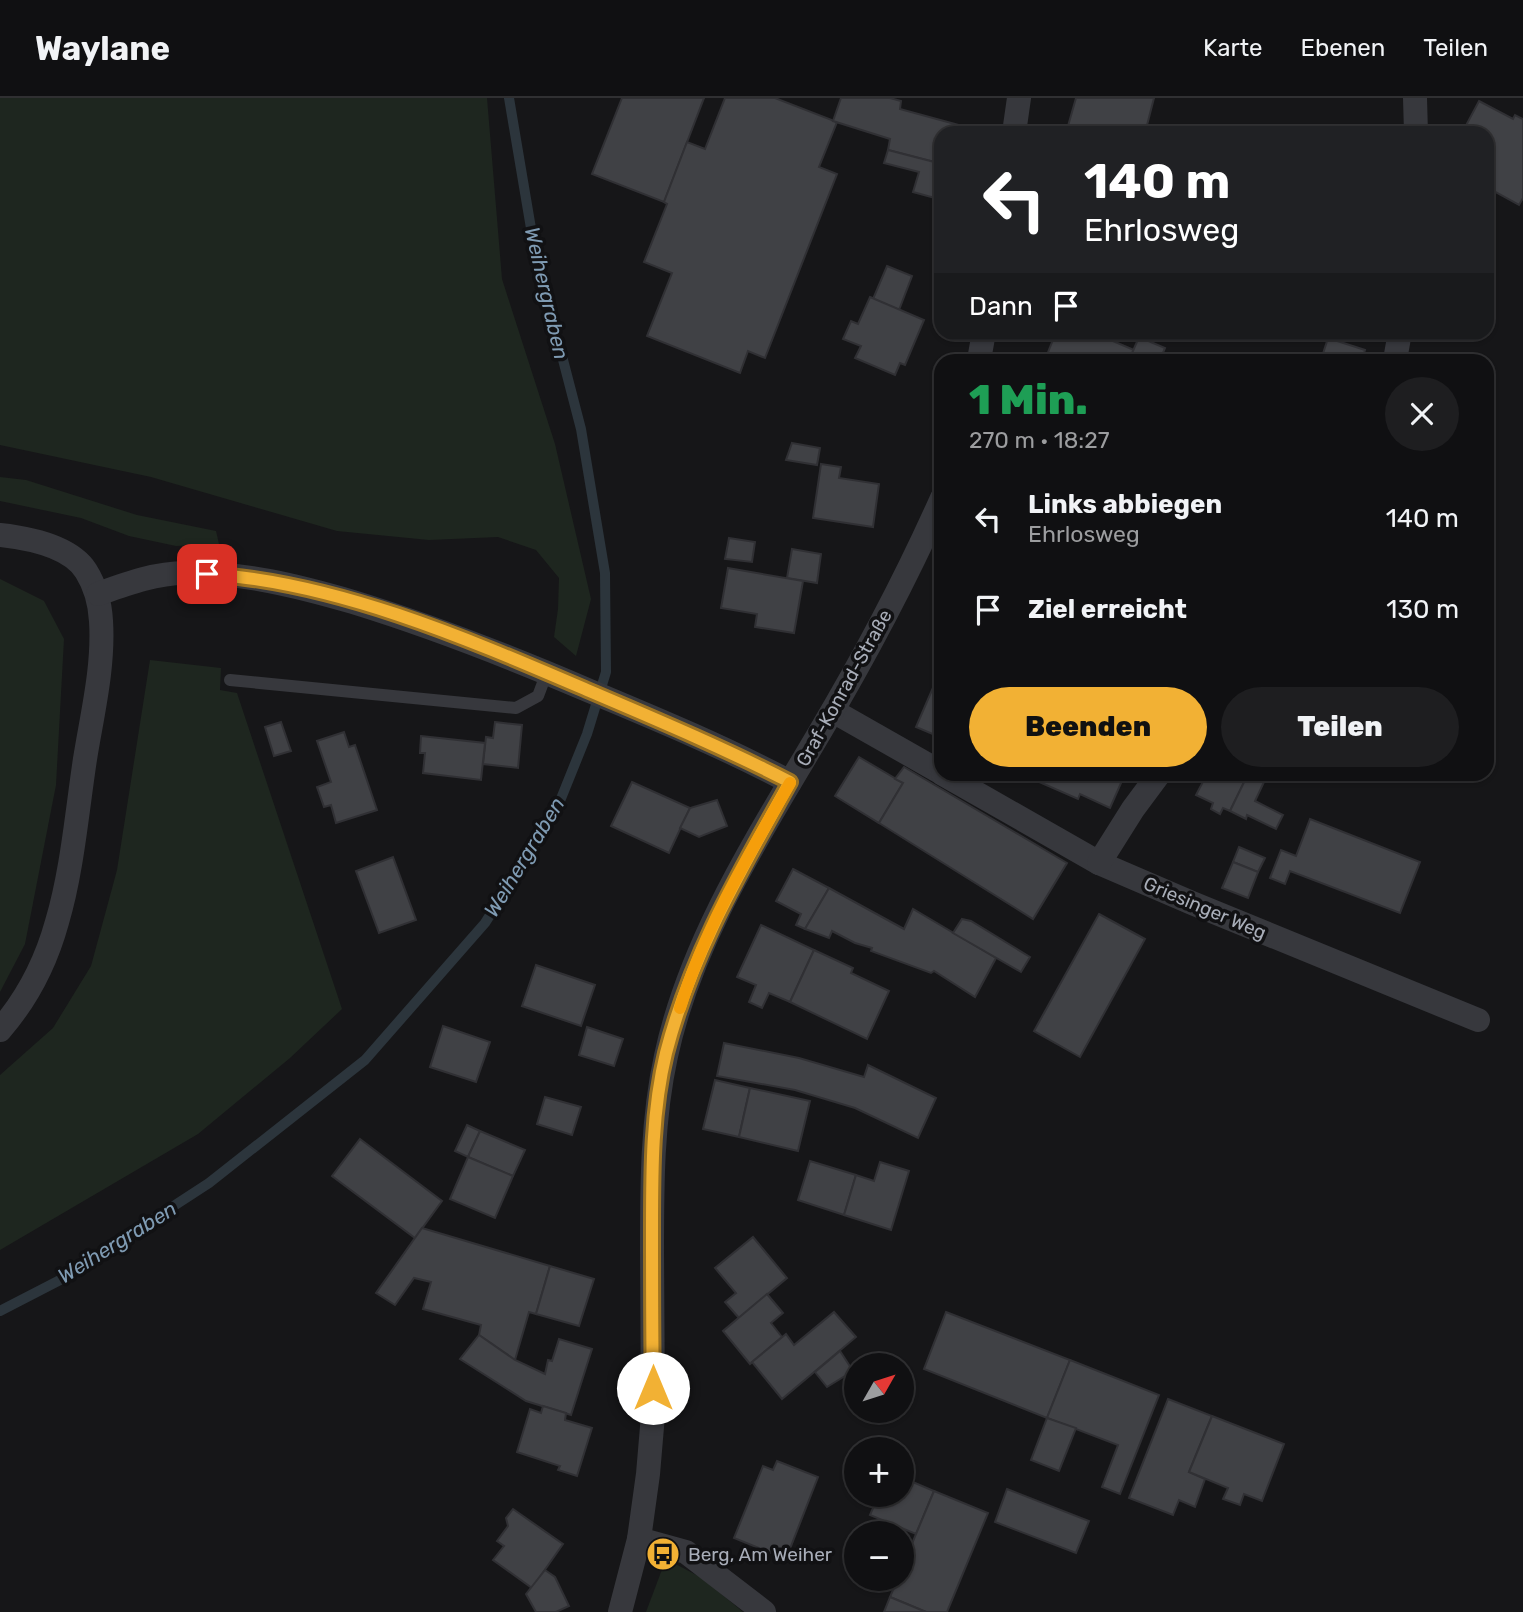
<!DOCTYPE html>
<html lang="de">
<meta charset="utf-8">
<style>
body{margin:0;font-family:Rubik,sans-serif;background:#1e1e20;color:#f1f3f6;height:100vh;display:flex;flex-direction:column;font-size:26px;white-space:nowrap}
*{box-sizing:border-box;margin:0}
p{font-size:23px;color:#9c9d9f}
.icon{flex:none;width:38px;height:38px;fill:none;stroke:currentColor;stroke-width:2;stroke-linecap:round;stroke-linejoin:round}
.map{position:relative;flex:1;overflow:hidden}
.side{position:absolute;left:934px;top:256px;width:560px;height:427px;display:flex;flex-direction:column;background:#101012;border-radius:21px;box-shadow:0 2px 5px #0004,0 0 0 2px #303032}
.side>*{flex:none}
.hud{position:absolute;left:934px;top:28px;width:560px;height:214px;border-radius:21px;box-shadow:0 2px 5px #0004,0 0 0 2px #303032;background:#202124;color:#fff;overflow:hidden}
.needle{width:46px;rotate:51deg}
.controls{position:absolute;left:844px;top:1255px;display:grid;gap:14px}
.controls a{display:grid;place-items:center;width:70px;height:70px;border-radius:50%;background:#101012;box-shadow:0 2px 5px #0004,0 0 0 2px #303032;font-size:35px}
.pin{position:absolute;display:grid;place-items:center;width:60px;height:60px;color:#fff;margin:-30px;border-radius:14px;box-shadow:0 4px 10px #0006}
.me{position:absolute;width:77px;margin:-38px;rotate:0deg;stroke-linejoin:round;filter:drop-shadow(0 0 5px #0008)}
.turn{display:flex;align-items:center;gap:24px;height:147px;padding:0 35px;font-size:32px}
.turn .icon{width:91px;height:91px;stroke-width:2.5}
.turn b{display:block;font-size:49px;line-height:60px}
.then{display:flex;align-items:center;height:66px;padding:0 35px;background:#0003;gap:14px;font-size:26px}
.round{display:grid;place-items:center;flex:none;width:74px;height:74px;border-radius:37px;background:#1e1e20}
.summary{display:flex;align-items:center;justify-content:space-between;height:119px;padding:0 35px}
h1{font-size:42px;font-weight:800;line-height:52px;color:#1e9e55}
.action{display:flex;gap:14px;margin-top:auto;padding:14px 35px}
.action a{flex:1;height:80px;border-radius:42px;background:#f2b134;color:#111;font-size:28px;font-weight:800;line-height:80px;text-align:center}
.action a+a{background:#1e1e20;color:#f1f3f6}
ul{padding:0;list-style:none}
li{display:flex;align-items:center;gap:21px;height:91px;padding:0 35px}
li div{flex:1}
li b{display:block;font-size:26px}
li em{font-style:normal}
header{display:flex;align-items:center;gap:42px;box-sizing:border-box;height:98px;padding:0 35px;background:#101012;border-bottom:2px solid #303032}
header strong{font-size:33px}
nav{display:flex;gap:38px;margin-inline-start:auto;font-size:24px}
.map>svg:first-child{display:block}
.green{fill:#1e261f}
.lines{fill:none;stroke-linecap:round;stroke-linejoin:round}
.stream{stroke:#2c353c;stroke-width:10}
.building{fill:#404145;stroke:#303034;stroke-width:2}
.service{stroke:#37383d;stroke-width:12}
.minor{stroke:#37383d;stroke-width:24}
.route-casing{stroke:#9d7322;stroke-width:18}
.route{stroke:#f2b134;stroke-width:12}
.slow{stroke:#f59e0b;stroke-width:12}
.labels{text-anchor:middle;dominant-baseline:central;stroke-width:7;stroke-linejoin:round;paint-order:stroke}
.street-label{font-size:19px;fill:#a8adb8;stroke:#111113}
.poi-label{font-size:19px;fill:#a8adb8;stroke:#111113;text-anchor:start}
.water-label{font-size:21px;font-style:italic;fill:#7f9bb3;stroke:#111113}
</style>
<header>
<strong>Waylane</strong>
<nav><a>Karte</a><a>Ebenen</a><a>Teilen</a></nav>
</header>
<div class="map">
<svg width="1523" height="1514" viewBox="0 0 1523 1514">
<rect width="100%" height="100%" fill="#161618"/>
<g class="green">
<path d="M0 0H487L502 181 555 346 591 501 576 558 554 539 558 511 559 480 536 452 498 439 429 442 337 433 151 379 0 347Z"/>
<path d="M0 379 26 382 137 417 216 433 219 446 176 448 129 438 81 420 0 403Z"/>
<path d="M0 481 44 503 64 541 56 687 25 846 0 894Z"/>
<path d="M150 562 221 570 220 592 237 595 342 911 290 960 198 1036 0 1152V977L53 930 91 868 117 772Z"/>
<path d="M666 1461 702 1480 743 1514H646Z"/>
</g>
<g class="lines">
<path class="stream" d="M0 1213 60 1182 209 1085 365 962 485 825 556 713 587 636 606 574 605 475 581 331 535 154 509 0"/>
</g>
<g class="building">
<path d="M622 0H704L664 104 592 76Z"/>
<path d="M725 0H775L837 24 819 69 837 76 765 260 748 253 740 275 647 238 672 175 644 164 667 106 664 104 687 44 705 51Z"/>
<path d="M841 0H890L901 3 900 11 988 35H942V66L888 52 890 41 833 23Z"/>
<path d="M1076 0H1154L1145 35H1066Z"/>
<path d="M1479 3 1513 21 1515 17 1523 21V100L1519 107 1488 90V35H1462Z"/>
<path d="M888 52 942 66V102L913 94 919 74 884 65Z"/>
<path d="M887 168 912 178 899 212 873 201Z"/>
<path d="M870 199 924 222 905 267 900 265 895 277 855 260 861 248 843 241 851 223 858 226Z"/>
<path d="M1056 234H1092L1134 252 1129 262H1096L1087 259 1086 262H1045Z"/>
<path d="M1139 239 1165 250 1160 262H1129Z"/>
<path d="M1328 240 1365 252 1362 262H1321Z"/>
<path d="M792 345 820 350 817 367 786 362Z"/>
<path d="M821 366 841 369 839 380 879 386 873 429 813 420Z"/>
<path d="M729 440 755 444 752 464 725 461Z"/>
<path d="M792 451 821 456 817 485 787 480Z"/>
<path d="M728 470 803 483 794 535 755 529 757 516 721 510Z"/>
<path d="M935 585 942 588V640L916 629Z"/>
<path d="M281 624 291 653 274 658 265 629Z"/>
<path d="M495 624 522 627 518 670 483 666 486 639 493 640Z"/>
<path d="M344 634 349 649 355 647 377 712 336 725 331 707 324 709 317 689 331 684 317 643Z"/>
<path d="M421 638 485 645 481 682 423 675 425 655H420Z"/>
<path d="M859 659 903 685 879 725 835 698Z"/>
<path d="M904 669 1067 765 1033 821 879 725 903 685 895 681Z"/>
<path d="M1021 676H1125L1110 710 1080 696 1078 701Z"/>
<path d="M1207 676H1248L1230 713 1223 710 1220 716 1211 711 1213 705 1196 697Z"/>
<path d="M1248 676 1264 684 1255 703 1283 717 1276 731 1247 717 1246 721 1230 713Z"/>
<path d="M632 684 690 710 669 755 611 728Z"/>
<path d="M717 702 727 728 699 739 680 730 690 710Z"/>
<path d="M1310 721 1420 764 1400 815 1290 773 1285 786 1270 780 1281 752 1296 758Z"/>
<path d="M1239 749 1265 760 1258 774 1233 764Z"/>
<path d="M393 759 416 822 379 835 356 773Z"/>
<path d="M1233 764 1258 774 1248 800 1222 790Z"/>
<path d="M793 771 829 790 805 831 796 827 801 816 776 803Z"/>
<path d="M829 790 904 831 913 811 996 860 975 899 934 873 931 875 871 853 872 850 855 845 832 833 829 840 805 831Z"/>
<path d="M1099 816 1145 841 1080 959 1034 933Z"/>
<path d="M962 821 971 823 1030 859 1021 874 953 835Z"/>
<path d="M761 827 814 852 790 904 769 895 762 910 749 904 756 887 737 879Z"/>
<path d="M814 852 853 870 851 875 889 893 867 941 790 904Z"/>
<path d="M536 867 595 887 581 928 522 908Z"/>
<path d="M443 928 490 944 476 984 430 969Z"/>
<path d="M587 929 623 941 614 968 579 957Z"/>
<path d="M724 945 799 960 864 979 868 967 936 1000 918 1040 855 1010 795 992 717 978Z"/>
<path d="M715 982 750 990 739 1039 703 1031Z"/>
<path d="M750 990 810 1003 798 1053 739 1039Z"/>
<path d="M545 999 581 1009 572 1037 537 1026Z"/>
<path d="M467 1027 480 1033 468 1059 455 1053Z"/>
<path d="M480 1033 525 1052 513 1078 468 1059Z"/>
<path d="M360 1041 442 1103 415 1140 332 1078Z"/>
<path d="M468 1059 513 1078 495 1120 450 1101Z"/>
<path d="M810 1063 856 1077 844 1117 798 1102Z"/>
<path d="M880 1064 909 1073 891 1132 844 1117 856 1077 874 1083Z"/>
<path d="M422 1130 550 1168 536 1216 529 1214 515 1262 479 1237 481 1227 423 1211 431 1184 414 1180 395 1207 376 1195Z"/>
<path d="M753 1139 787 1180 739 1220 725 1204 736 1195 715 1170Z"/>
<path d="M550 1168 594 1181 579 1228 536 1216Z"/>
<path d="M767 1196 783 1215 771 1225 782 1239 750 1266 723 1233Z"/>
<path d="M834 1214 856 1239 782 1301 752 1264 786 1236 794 1247Z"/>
<path d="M946 1214 1070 1262 1047 1320 924 1271Z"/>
<path d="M479 1237 515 1262 545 1276 548 1262 552 1263 559 1241 592 1251 571 1317 526 1303 460 1261Z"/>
<path d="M840 1253 853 1273 827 1289 815 1274Z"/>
<path d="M1070 1262 1159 1297 1120 1396 1102 1389 1118 1347 1047 1320Z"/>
<path d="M1168 1301 1212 1318 1189 1374 1205 1381 1195 1409 1179 1402 1173 1417 1129 1400Z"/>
<path d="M543 1308 566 1315 565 1322 592 1330 577 1378 558 1372 560 1368 517 1354 530 1311 541 1315Z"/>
<path d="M1212 1318 1284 1346 1262 1403 1244 1396 1240 1407 1223 1401 1228 1390 1189 1374Z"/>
<path d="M1047 1320 1076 1330 1059 1373 1031 1362Z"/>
<path d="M777 1363 818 1379 786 1461 734 1440 763 1368 773 1372Z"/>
<path d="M901 1379 934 1393 916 1436 870 1417 879 1396H901Z"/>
<path d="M1007 1391 1089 1423 1076 1455 995 1424Z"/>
<path d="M934 1393 988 1415 947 1514H926L890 1499 898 1480H901V1472Z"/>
<path d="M513 1411 563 1446 532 1490 493 1462 504 1448 497 1443 508 1428 506 1420Z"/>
<path d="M545 1472 555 1479 569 1508 556 1514H536L526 1496Z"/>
<path d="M890 1499 926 1514H884Z"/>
</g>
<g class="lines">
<path class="service" d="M230 582 516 610 538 598 547 574"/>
<g class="minor">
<path d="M1415 0 1416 35"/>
<path d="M1014 35 1019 0"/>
<path d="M979 262 984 234"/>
<path d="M1395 262 1400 234"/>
<path d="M0 437C27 440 70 448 86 473 96 489 100 505 101 523 104 569 92 617 85 661 77 714 72 774 57 824 46 864 27 901 0 932"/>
<path d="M98 496C126 486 155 475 185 475 242 474 298 488 353 504 434 529 513 560 592 594 659 622 726 650 790 684"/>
<path d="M833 613 942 675"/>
<path d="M943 676 1099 765 1192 805 1478 922"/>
<path d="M1099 765 1133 711 1159 676"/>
<path d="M639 1441 686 1454 764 1514"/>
<path d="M620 1514 639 1441 648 1376 653 1317C653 1262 652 1207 652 1153 652 1087 652 1022 666 958 691 841 760 736 820 634 865 558 906 481 942 400"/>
</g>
</g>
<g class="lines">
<defs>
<path id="route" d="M207 476C337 484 468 541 587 592 655 621 724 650 790 684 740 774 692 854 666 955 652 1012 652 1072 652 1130 652 1183 652 1237 653 1290"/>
</defs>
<use href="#route" class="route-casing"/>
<use href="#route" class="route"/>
<path class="slow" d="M680 910C705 830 748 758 790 685"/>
</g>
<defs>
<symbol id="bus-disc" viewBox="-11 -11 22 22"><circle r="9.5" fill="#f2b134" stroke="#111113"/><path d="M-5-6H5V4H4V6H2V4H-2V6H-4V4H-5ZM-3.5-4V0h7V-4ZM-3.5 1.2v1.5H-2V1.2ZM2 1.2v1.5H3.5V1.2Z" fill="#111"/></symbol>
</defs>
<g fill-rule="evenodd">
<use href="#bus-disc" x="644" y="1437" width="38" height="38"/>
</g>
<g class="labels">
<g class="street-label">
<text transform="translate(844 590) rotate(-61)">Graf-Konrad-Straße</text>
<text transform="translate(1205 810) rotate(23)">Griesinger Weg</text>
</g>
<g class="poi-label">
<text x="688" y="1456">Berg, Am Weiher</text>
</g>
<g class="water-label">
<text transform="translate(547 195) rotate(77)">Weihergraben</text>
<text transform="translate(524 759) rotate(-59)">Weihergraben</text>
<text transform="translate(117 1144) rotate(-32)">Weihergraben</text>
</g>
</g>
</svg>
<div class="controls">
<a><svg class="needle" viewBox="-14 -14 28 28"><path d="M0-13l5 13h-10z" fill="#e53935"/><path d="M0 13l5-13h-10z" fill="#9c9d9f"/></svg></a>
<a>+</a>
<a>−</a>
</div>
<div class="pin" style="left:207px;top:476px;background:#d93025"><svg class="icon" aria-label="arrive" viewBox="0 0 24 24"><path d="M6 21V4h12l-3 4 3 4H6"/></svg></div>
<svg class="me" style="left:653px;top:1290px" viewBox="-20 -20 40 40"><circle r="19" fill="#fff"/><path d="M0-13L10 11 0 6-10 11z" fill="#f2b134"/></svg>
<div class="hud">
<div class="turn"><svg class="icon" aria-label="left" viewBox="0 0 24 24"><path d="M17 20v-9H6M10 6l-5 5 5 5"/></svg><div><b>140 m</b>Ehrlosweg</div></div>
<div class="then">Dann<svg class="icon" aria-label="arrive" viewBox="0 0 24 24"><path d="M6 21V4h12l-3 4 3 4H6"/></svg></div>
</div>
<section class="side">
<div class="summary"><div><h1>1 Min.</h1><p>270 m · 18:27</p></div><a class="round"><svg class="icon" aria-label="close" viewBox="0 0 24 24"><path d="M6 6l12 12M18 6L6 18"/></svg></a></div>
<ul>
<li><svg class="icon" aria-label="left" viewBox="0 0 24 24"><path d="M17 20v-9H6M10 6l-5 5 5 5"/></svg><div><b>Links abbiegen</b><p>Ehrlosweg</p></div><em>140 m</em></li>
<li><svg class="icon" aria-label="arrive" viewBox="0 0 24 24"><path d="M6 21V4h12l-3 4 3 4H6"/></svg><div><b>Ziel erreicht</b></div><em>130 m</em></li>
</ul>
<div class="action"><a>Beenden</a><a>Teilen</a></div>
</section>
</div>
